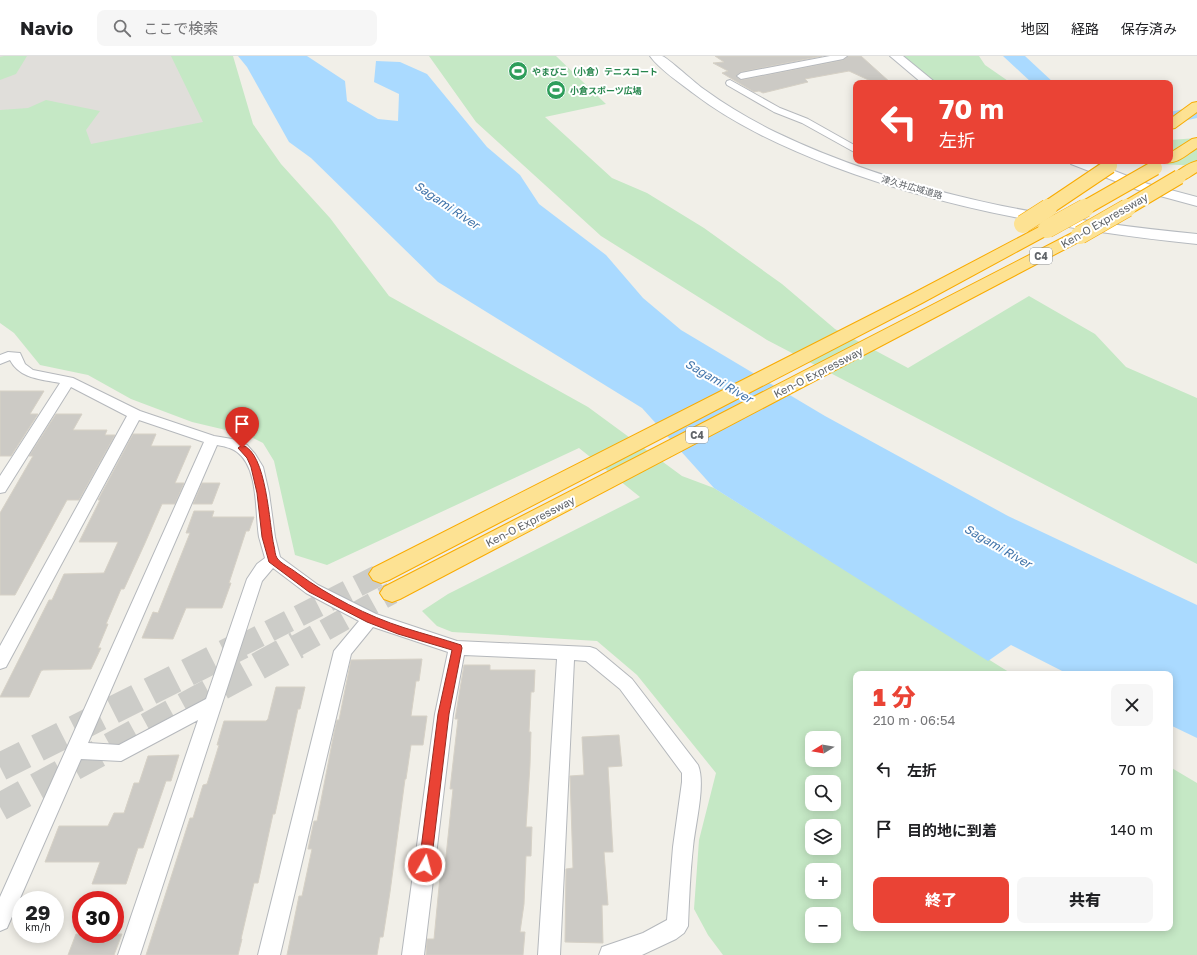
<!DOCTYPE html>
<html lang="ja">
<meta charset="utf-8">
<style>
body{margin:0;font-family:"Golos Text","Noto Sans JP",sans-serif;background:#f6f6f6;color:#202124;height:100vh;display:flex;flex-direction:column;font-size:15px;white-space:nowrap}
*{box-sizing:border-box;margin:0}
p{font-size:13px;color:#757577}
.icon{flex:none;width:22px;height:22px;fill:none;stroke:currentColor;stroke-width:2;stroke-linecap:round;stroke-linejoin:round}
.map{position:relative;flex:1;overflow:hidden}
.drawer{position:absolute;left:853px;top:615px;width:320px;height:260px;display:flex;flex-direction:column;background:#fff;border-radius:8px;box-shadow:0 2px 10px #0003}
.drawer>*{flex:none}
.hud{position:absolute;left:853px;top:24px;width:320px;height:84px;border-radius:8px;box-shadow:0 2px 10px #0003;background:#ea4335;color:#fff;overflow:hidden}
.needle{width:26px;rotate:259deg}
.fabs{position:absolute;left:805px;top:675px;display:grid;gap:8px}
.fabs a{display:grid;place-items:center;width:36px;height:36px;border-radius:8px;background:#fff;box-shadow:0 2px 10px #0003;font-size:20px}
.speed{position:absolute;left:12px;top:835px;display:flex;gap:8px;font-size:20px;font-weight:700;text-align:center}
.speed>*{display:grid;place-content:center;width:52px;height:52px;border-radius:50%;background:#fff;box-shadow:0 2px 10px #0003;line-height:1}
.speed small{font-size:10px;font-weight:400}
.speed .limit{border:6px solid #d22;background:#fff;color:#111}
.pin{position:absolute;display:grid;place-items:center;width:34px;height:34px;color:#fff;margin:-41px -17px;border-radius:50% 50% 50% 0;rotate:-45deg;box-shadow:0 0 4px #0007}
.pin .icon{rotate:45deg}
.me{position:absolute;width:44px;margin:-22px;rotate:7deg;stroke-linejoin:round;filter:drop-shadow(0 0 3px #0008)}
.turn{display:flex;align-items:center;gap:14px;height:84px;padding:0 20px;font-size:18px}
.turn .icon{width:52px;height:52px;stroke-width:2.5}
.turn b{display:block;font-size:28px;line-height:34px}
.round{display:grid;place-items:center;flex:none;width:42px;height:42px;border-radius:8px;background:#f6f6f6}
.summary{display:flex;align-items:center;justify-content:space-between;height:68px;padding:0 20px}
h1{font-size:24px;font-weight:800;line-height:30px;color:#ea4335}
.cta{display:flex;gap:8px;margin-top:auto;padding:8px 20px}
.cta a{flex:1;height:46px;border-radius:8px;background:#ea4335;color:#fff;font-size:16px;font-weight:800;line-height:46px;text-align:center}
.cta a+a{background:#f6f6f6;color:#202124}
ul{padding:0;list-style:none}
li{display:flex;align-items:center;gap:12px;height:60px;padding:0 20px}
li div{flex:1}
li b{display:block;font-size:15px}
li em{font-style:normal}
header{display:flex;align-items:center;gap:24px;box-sizing:border-box;height:56px;padding:0 20px;background:#fff;border-bottom:1px solid #e0e0e0}
header strong{font-size:19px}
nav{display:flex;gap:22px;margin-inline-start:auto;font-size:14px}
.search{width:280px;height:36px;background:#f6f6f6;display:flex;align-items:center;gap:10px;box-sizing:border-box;padding:0 14px;border-radius:8px;color:#757577;font-size:15px}
.map>svg:first-child{display:block}
.industrial{fill:#e0deda}
.green{fill:#c5e8c5;fill-rule:evenodd}
.water{fill:#aadaff}
.lines{fill:none;stroke-linecap:round;stroke-linejoin:round}
.river{fill:#aadaff;fill-rule:evenodd}
.building{fill:#cccac5;stroke:#d6d1c6}
.highway-tunnel-far1{stroke:#ccccc8;stroke-width:22;stroke-dasharray:22 11;stroke-linecap:butt}
.highway-tunnel{stroke:#ccccc8;stroke-width:28;stroke-dasharray:28 14;stroke-linecap:butt}
.street-casing{stroke:#b5b8bc;stroke-width:2}
.secondary-casing{stroke:#b6babf;stroke-width:2}
.highway-casing{stroke:#f9ab00;stroke-width:2}
.street{fill:#fff;fill-rule:evenodd}
.secondary{fill:#fff;fill-rule:evenodd}
.highway{fill:#fde293;fill-rule:evenodd}
.highway-bridge-far1-casing{stroke:#f9ab00;stroke-width:16;stroke-linecap:butt}
.highway-bridge-casing{stroke:#f9ab00;stroke-width:19;stroke-linecap:butt}
.highway-bridge-far1{stroke:#fde293;stroke-width:14}
.highway-bridge{stroke:#fde293;stroke-width:18}
.route{fill:#ea4335;stroke:#982c22}
.labels{text-anchor:middle;dominant-baseline:central;stroke-width:4;stroke-linejoin:round;paint-order:stroke}
.far-leisure-label{font-size:9px;font-weight:bold;fill:#27864d;stroke:#fff;text-anchor:start}
.far-street-label{font-size:9px;fill:#5f6368;stroke:#fff}
.shield{fill:#fff;stroke:#8f9295;stroke-width:1}
.shield-label{font-size:10px;font-weight:bold;fill:#5f6368}
.street-label{font-size:11px;fill:#5f6368;stroke:#fff}
.water-label{font-size:12px;font-style:italic;fill:#4174aa;stroke:#fff}
</style>
<header>
<strong>Navio</strong>
<div class="search"><svg class="icon" aria-label="search" viewBox="0 0 24 24"><circle cx="10" cy="10" r="6"/><path d="M15 15l6 6"/></svg>ここで検索</div>
<nav><a>地図</a><a>経路</a><a>保存済み</a></nav>
</header>
<div class="map">
<svg width="1197" height="899" viewBox="0 0 1197 899">
<rect width="100%" height="100%" fill="#f1efe8"/>
<path class="industrial" d="M0 0H176L212 67 80 93 0 58Z"/>
<g class="green">
<path d="M4 0H27L16 18 0 24V1Z"/>
<path d="M171 0H233L253 68 281 108 330 162 389 240 588 351 682 420 714 432 1012 618H856V872H1170V711L1197 727V899H723L708 879 694 853 699 784 716 717 637 619 597 585 452 576 437 570 422 555 448 538 640 441 579 392 327 509 295 499 274 405 263 387 247 379 192 366 131 343 88 319 40 309 14 277 0 267V54L28 52 46 44 100 55 86 74 91 88 203 66ZM812 682H834V704H812ZM812 726H834V748H812ZM812 770H834V792H812ZM812 814H834V836H812ZM812 858H834V880H812Z"/>
<path d="M429 0H556L606 48 545 61 612 122 647 137 704 172 782 228 835 273 908 312 1029 240 1095 278 1126 311 1197 342V508L767 284 601 180 476 66Z"/>
<path d="M902 0H979L985 9 1011 27H935Z"/>
<path d="M1197 82V110L1112 105H1170V84Z"/>
</g>
<path class="water" d="M238 0H307L345 25 347 45 378 63 398 65 399 38 374 26 376 5 400 6 427 18 487 91 520 119 539 148 606 199 643 242 681 274 825 360 1008 460 1197 549V682L1170 669V618H1068L1011 589 988 605 714 432 642 352 438 226 311 102 289 86 247 11Z"/>
<g class="lines">
<g class="river">
<path d="M1003 0H1025L1054 27H1032Z"/>
<path d="M1197 50V62L1170 68V56Z"/>
</g>
</g>
<g class="building">
<path d="M715 0H822L741 16 736 20 741 24 843 4 848 0H861L891 27H875L849 15 805 23 808 26 763 37 759 35 754 36 722 17 728 15 713 7 724 6Z"/>
<path d="M0 335H44L30 358H38L11 400H0Z"/>
<path d="M56 358H82L73 374H107L105 379H115L79 444H67L15 539H0V457L33 400H29Z"/>
<path d="M133 378H156L151 390H191L175 427H184L175 448H162L145 487 124 533H121L106 568H108L98 592H101L91 613 43 614 41 615 29 641H0L49 544H52L64 518 104 517 118 486H79L100 444H98Z"/>
<path d="M202 427H220L212 448H193Z"/>
<path d="M194 455H214L212 461H254L249 475H246L229 527H231L222 552H186L173 583 142 582 153 556 158 557 190 477H186Z"/>
<path d="M422 603 419 625H416L411 660H427L423 689H411L406 723H405L390 836 383 881H380L377 899H287L299 840H302L312 793H308L314 765H317L334 677 337 664H339L351 604Z"/>
<path d="M464 609H490V614H535L534 636H531L529 676H531L530 709 526 771H532L531 800H526L524 848 520 876H525L523 899H426L427 883H434L441 810H445L453 733H450L458 663H455Z"/>
<path d="M276 631H305L300 653H298L275 758H273L258 827H254L241 883H242L238 899H146L190 762H193L203 729 207 728 219 689H217L224 665H266L268 663Z"/>
<path d="M619 679 622 710 608 711 613 796H604L608 849H602L603 887 565 886 566 813 573 812 570 720 584 719 582 681Z"/>
<path d="M179 699 171 725H166L143 792H138L126 828H92L100 806H45L59 770H108L114 757H124L134 727H139L148 700Z"/>
<path d="M76 878H122L114 899H68Z"/>
</g>
<g class="lines">
<g class="highway-tunnel-far1">
<path d="M240 590 381 518"/>
<path d="M296 590 392 537"/>
</g>
<g class="highway-tunnel">
<path d="M0 711 242 589"/>
<path d="M0 751 297 589"/>
</g>
<defs>
<g id="street">
<path d="M830 0H847L843 3 741 23 737 20 741 17Z"/>
<path d="M730 24 780 52 808 63 856 90V97L802 67 774 56 727 29 726 27 727 25Z"/>
<path d="M8 296 20 297 25 308 33 314 73 322 140 355 214 380 232 383 247 389 255 398 263 411 269 437 275 481 280 501 318 529 376 558 457 585 590 591 596 593 632 623 698 709C706 728 695 769 693 791 690 817 689 844 688 870L684 877 676 883 642 899H599L602 891 643 877 667 864 673 791 682 726V717L620 633 586 605 574 604 560 899H538L557 603 464 599 453 658 424 899H402L435 658 448 596 373 571 351 598 280 899H258L334 595 359 565 306 537 273 512 262 525 140 899H118L198 664 121 705 81 703 7 872 0 875V841L204 386 139 364 6 611 0 613V590L127 360 71 331 5 436 0 437V420L60 327C41 323 20 323 10 304L0 308V299ZM217 389C223 390 232 392 237 396 259 412 255 457 259 481 261 488 263 495 265 502L257 508 247 523 206 643 119 689 88 687Z"/>
</g>
<g id="secondary">
<path d="M650 0C654 0 659 0 662 0 667 1 697 29 705 34 727 50 751 64 775 76 906 139 1053 164 1197 178V188C1073 175 949 154 832 110 783 91 735 69 693 37 680 27 659 13 650 0Z"/>
<path d="M890 0H903L936 27H922Z"/>
<path d="M1069 105H1089L1148 128 1197 141V150L1138 134 1071 108Z"/>
</g>
<g id="highway">
<path d="M1197 46V56L1175 72 1170 73V63L1192 47Z"/>
<path d="M1197 82V92C1187 98 1177 109 1165 106L1164 105H1170V97L1192 83Z"/>
<path d="M1197 105V116C1189 121 1183 127 1174 124L1172 121C1177 114 1189 107 1197 105Z"/>
<path d="M1047 168 1053 170 1055 173 1053 176 922 247 389 524 381 527 373 524 369 518 373 512 910 239 1041 170Z"/>
<path d="M1080 174 1086 176 1088 179 1086 182 400 543 392 546 384 543 380 537 384 531 1074 176Z"/>
</g>
</defs>
<use href="#street" class="street-casing"/>
<use href="#secondary" class="secondary-casing"/>
<use href="#highway" class="highway-casing"/>
<use href="#street" class="street"/>
<use href="#secondary" class="secondary"/>
<use href="#highway" class="highway"/>
<defs>
<g id="highway-bridge-far1">
<path d="M1046 153 1110 110"/>
<path d="M1083 153 1155 112"/>
<path d="M1125 153 1179 121"/>
</g>
<g id="highway-bridge">
<path d="M1023 168 1048 152"/>
<path d="M1047 173 1085 152"/>
<path d="M1080 179 1127 152"/>
</g>
</defs>
<use href="#highway-bridge-far1" class="highway-bridge-far1-casing"/>
<use href="#highway-bridge" class="highway-bridge-casing"/>
<use href="#highway-bridge-far1" class="highway-bridge-far1"/>
<use href="#highway-bridge" class="highway-bridge"/>
</g>
<path class="route" d="M242 389C267 396 269 469 274 490 275 494 275 499 277 502 281 508 291 512 297 517 329 540 367 560 405 572 424 578 443 583 461 589L462 592 449 658 431 809 429 813 425 815 421 813 419 809 438 658 452 594 398 578 367 566 309 536 269 506 262 481 257 437 251 411 247 402 238 392Z"/>
<defs>
<symbol id="stadium-disc" viewBox="-11 -11 22 22"><circle r="9.5" fill="#2e9e5b" stroke="#fff"/><path d="M0-5a6.5 5 0 1 0 0 10a6.5 5 0 1 0 0-10ZM-3.5-1.8h7v3.6h-7Z" fill="#fff"/></symbol>
</defs>
<g fill-rule="evenodd">
<use href="#stadium-disc" x="507" y="4" width="22" height="22"/>
<use href="#stadium-disc" x="545" y="23" width="22" height="22"/>
</g>
<g class="labels">
<g class="far-leisure-label">
<text x="532" y="15">やまびこ（小倉）テニスコート</text>
<text x="570" y="34">小倉スポーツ広場</text>
</g>
<g class="far-street-label">
<text transform="translate(912 131) rotate(16)">津久井広域道路</text>
</g>
<g class="shield">
<rect x="1030" y="192" width="22" height="16" rx="3"/>
<rect x="686" y="371" width="22" height="16" rx="3"/>
</g>
<g class="shield-label">
<text x="1041" y="200">C4</text>
<text x="697" y="379">C4</text>
</g>
<g class="street-label">
<text transform="translate(1104 164) rotate(-30)">Ken-O Expressway</text>
<text transform="translate(818 316) rotate(-27)">Ken-O Expressway</text>
<text transform="translate(530 465) rotate(-27)">Ken-O Expressway</text>
</g>
<g class="water-label">
<text transform="translate(447 149) rotate(34)">Sagami River</text>
<text transform="translate(719 325) rotate(30)">Sagami River</text>
<text transform="translate(998 490) rotate(30)">Sagami River</text>
</g>
</g>
</svg>
<div class="fabs">
<a><svg class="needle" viewBox="-14 -14 28 28"><path d="M0-13l5 13h-10z" fill="#e53935"/><path d="M0 13l5-13h-10z" fill="#757577"/></svg></a>
<a><svg class="icon" aria-label="search" viewBox="0 0 24 24"><circle cx="10" cy="10" r="6"/><path d="M15 15l6 6"/></svg></a>
<a><svg class="icon" aria-label="layers" viewBox="0 0 24 24"><path d="M12 4l9 5-9 5-9-5zM3 14l9 5 9-5"/></svg></a>
<a>+</a>
<a>−</a>
</div>
<div class="speed"><div>29<small>km/h</small></div><div class="limit">30</div></div>
<div class="pin" style="left:242px;top:392px;background:#d93025"><svg class="icon" aria-label="arrive" viewBox="0 0 24 24"><path d="M6 21V4h12l-3 4 3 4H6"/></svg></div>
<svg class="me" style="left:425px;top:809px" viewBox="-20 -20 40 40"><circle r="17" fill="#ea4335" stroke="#fff" stroke-width="3"/><path d="M0-11L8 9 0 5-8 9z" fill="#fff"/></svg>
<div class="hud">
<div class="turn"><svg class="icon" aria-label="left" viewBox="0 0 24 24"><path d="M17 20v-9H6M10 6l-5 5 5 5"/></svg><div><b>70 m</b>左折</div></div>
</div>
<section class="drawer">
<div class="summary"><div><h1>1 分</h1><p>210 m · 06:54</p></div><a class="round"><svg class="icon" aria-label="close" viewBox="0 0 24 24"><path d="M6 6l12 12M18 6L6 18"/></svg></a></div>
<ul>
<li><svg class="icon" aria-label="left" viewBox="0 0 24 24"><path d="M17 20v-9H6M10 6l-5 5 5 5"/></svg><div><b>左折</b></div><em>70 m</em></li>
<li><svg class="icon" aria-label="arrive" viewBox="0 0 24 24"><path d="M6 21V4h12l-3 4 3 4H6"/></svg><div><b>目的地に到着</b></div><em>140 m</em></li>
</ul>
<div class="cta"><a>終了</a><a>共有</a></div>
</section>
</div>
